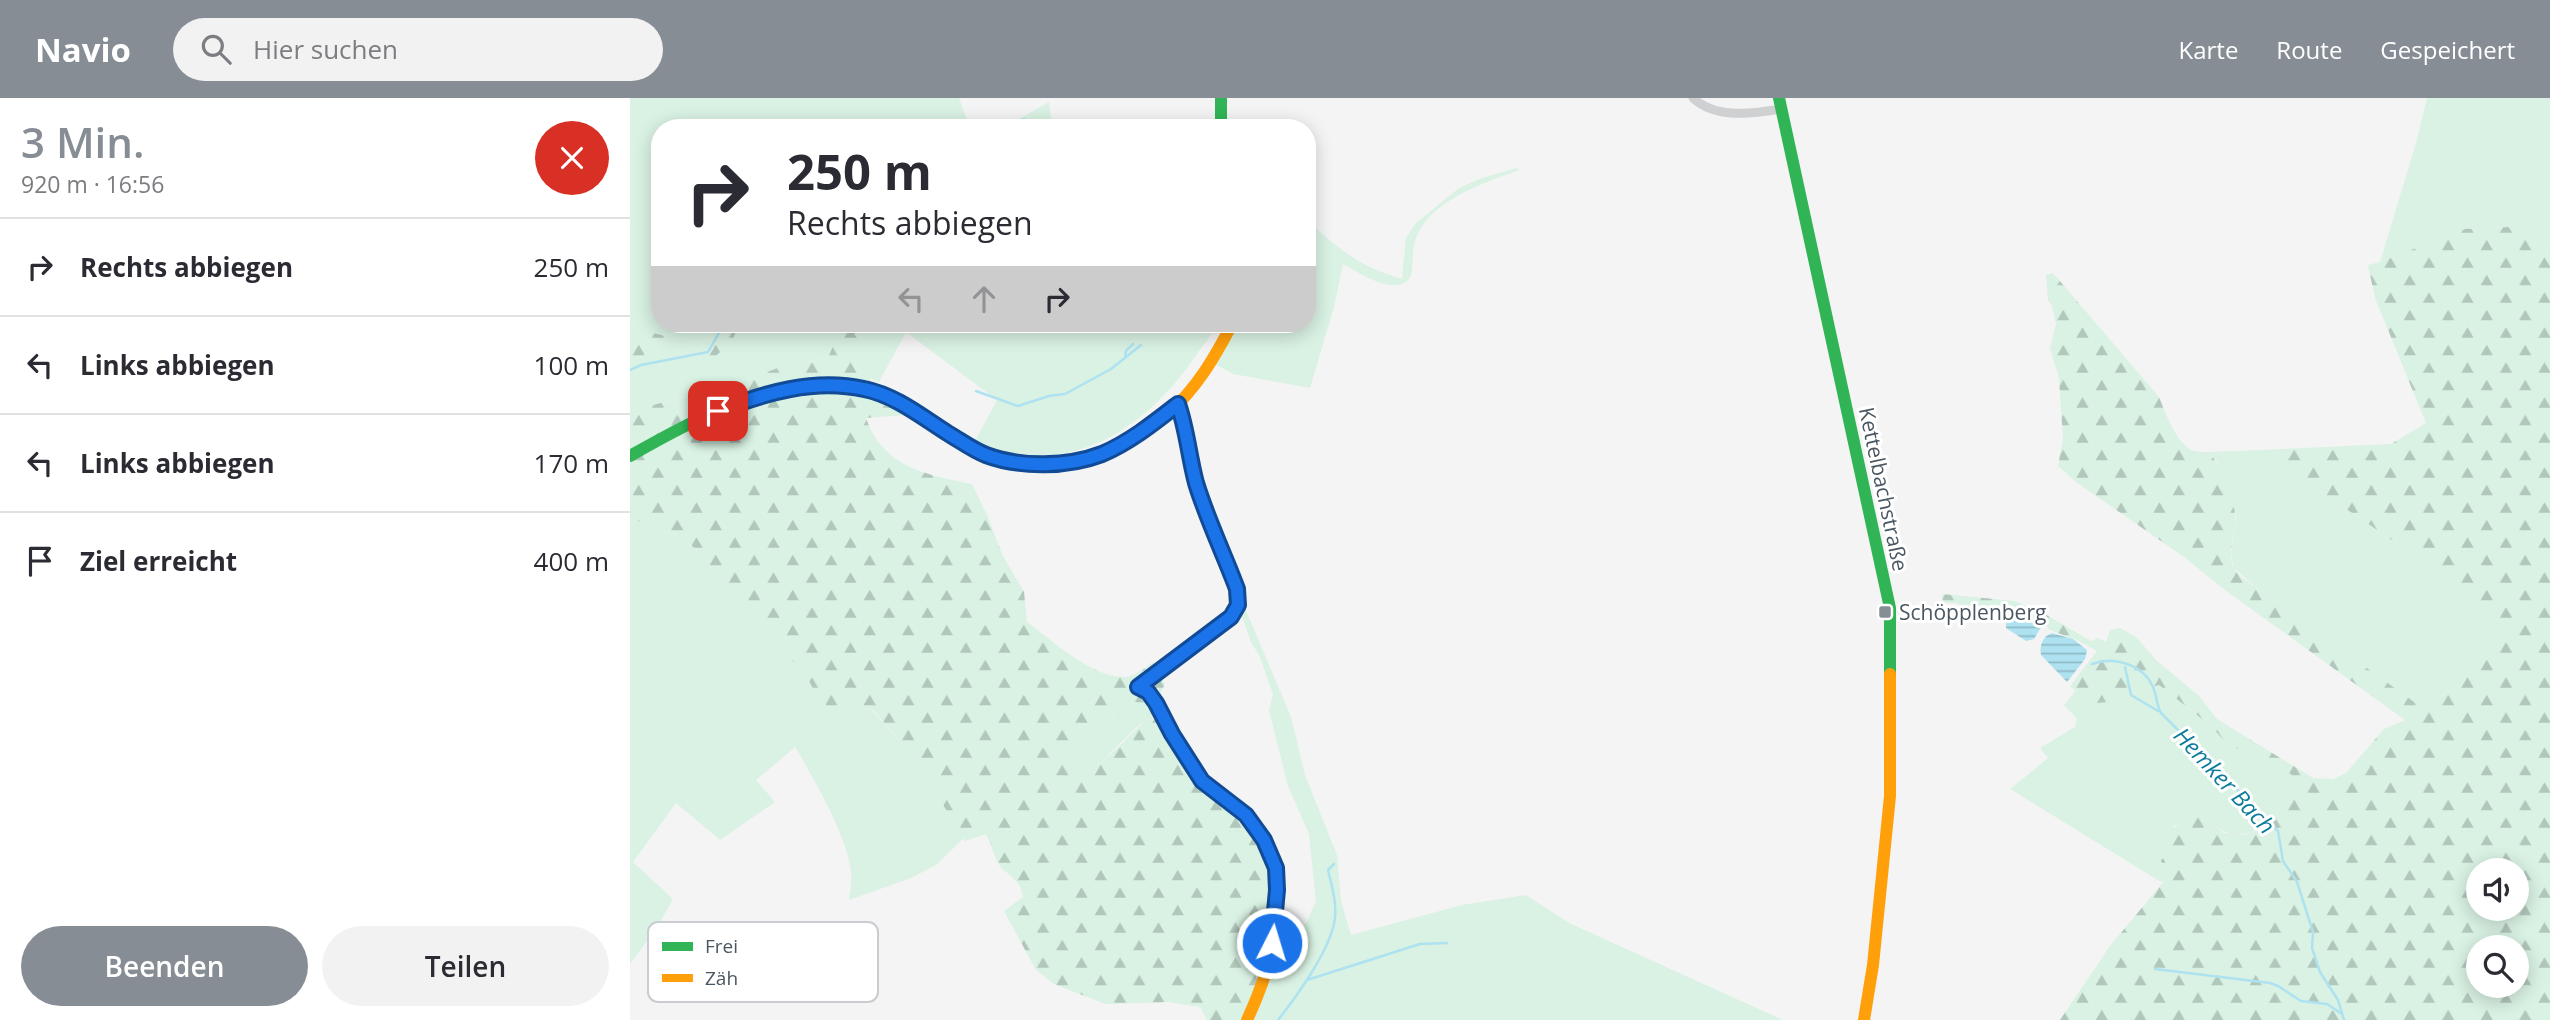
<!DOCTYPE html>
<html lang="de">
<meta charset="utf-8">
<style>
body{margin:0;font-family:"Open Sans",sans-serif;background:#f2f2f3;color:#2b2b33;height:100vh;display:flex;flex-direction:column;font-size:26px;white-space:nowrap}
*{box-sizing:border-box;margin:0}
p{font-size:23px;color:#7c7c81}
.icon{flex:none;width:38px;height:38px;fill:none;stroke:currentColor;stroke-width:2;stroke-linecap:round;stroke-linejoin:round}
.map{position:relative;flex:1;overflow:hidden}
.drawer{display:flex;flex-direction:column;background:#fff;width:630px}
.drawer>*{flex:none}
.banner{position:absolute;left:21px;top:21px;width:665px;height:214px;border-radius:28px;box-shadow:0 4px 18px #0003;background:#fff;color:#2b2b33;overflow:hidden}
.fabs{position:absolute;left:1836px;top:760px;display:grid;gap:14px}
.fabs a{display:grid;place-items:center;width:63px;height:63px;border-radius:50%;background:#fff;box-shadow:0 4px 18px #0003;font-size:35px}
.pin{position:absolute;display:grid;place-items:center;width:60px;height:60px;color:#fff;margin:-30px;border-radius:14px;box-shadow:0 4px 10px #0006}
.me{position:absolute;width:77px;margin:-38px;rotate:5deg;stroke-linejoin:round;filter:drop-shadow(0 0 5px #0008)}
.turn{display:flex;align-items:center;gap:24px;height:147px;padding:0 21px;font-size:32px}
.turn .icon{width:91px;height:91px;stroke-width:2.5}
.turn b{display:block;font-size:49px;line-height:60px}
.lanes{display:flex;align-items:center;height:66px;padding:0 21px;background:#0003;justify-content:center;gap:35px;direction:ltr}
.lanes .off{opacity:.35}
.round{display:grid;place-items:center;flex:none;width:74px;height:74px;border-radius:37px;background:#f2f2f3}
.headline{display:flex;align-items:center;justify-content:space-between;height:119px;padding:0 21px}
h1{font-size:42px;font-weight:600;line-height:52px;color:#868d94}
.button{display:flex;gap:14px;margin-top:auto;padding:14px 21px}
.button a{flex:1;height:80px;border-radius:42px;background:#868d94;color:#fff;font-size:28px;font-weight:600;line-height:80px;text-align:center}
.button a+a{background:#f2f2f3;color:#2b2b33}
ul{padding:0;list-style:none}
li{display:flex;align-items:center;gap:21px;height:98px;padding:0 21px;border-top:2px solid #e1e1e2}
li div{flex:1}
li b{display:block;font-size:26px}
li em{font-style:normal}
header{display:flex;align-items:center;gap:42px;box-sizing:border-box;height:98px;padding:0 35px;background:#868d94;color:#fff}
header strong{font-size:33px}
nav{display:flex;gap:38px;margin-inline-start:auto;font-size:24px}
.search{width:490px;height:63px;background:#f2f2f3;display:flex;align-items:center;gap:18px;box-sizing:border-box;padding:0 24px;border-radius:38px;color:#7c7c81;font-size:26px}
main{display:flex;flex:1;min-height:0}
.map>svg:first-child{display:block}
.grass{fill:#d9f2e3}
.forest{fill:url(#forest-firs);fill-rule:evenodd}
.water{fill:url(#water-rules)}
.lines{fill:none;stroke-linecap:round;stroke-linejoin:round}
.stream{stroke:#aee2f0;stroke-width:2.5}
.street{stroke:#ced0d2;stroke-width:9}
.fast{stroke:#30b455;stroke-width:12}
.slow{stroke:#ff9f0a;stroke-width:12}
.route-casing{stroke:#114b97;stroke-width:18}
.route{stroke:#1a73e8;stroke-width:12}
.poi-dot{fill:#868d94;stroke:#fff;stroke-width:2.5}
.labels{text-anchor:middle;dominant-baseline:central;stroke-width:6;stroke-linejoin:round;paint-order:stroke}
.street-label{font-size:21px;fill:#4a5661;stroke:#fff}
.poi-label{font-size:21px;fill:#4a5661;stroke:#fff;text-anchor:start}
.water-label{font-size:23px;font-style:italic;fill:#0c7c9b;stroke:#fff}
.key{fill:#fff;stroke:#c9ccd0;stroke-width:2}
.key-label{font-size:19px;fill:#4a5661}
</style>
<header>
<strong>Navio</strong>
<div class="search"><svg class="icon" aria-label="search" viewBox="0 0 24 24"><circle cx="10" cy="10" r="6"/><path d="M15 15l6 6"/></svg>Hier suchen</div>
<nav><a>Karte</a><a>Route</a><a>Gespeichert</a></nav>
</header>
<main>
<section class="drawer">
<div class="headline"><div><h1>3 Min.</h1><p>920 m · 16:56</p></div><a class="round" style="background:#d93025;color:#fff"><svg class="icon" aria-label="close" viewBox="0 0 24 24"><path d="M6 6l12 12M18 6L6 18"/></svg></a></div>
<ul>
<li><svg class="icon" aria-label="right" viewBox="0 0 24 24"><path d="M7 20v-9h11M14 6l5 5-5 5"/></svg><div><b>Rechts abbiegen</b></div><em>250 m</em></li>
<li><svg class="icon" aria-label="left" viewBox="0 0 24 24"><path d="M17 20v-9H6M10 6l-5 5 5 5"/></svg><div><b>Links abbiegen</b></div><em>100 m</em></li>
<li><svg class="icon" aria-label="left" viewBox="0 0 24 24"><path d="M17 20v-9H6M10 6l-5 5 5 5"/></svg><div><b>Links abbiegen</b></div><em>170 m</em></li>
<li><svg class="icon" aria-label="arrive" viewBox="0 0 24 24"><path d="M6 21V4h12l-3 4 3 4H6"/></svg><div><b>Ziel erreicht</b></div><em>400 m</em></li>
</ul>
<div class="button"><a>Beenden</a><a>Teilen</a></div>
</section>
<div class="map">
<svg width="1920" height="922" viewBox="0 0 1920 922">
<defs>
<pattern id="forest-firs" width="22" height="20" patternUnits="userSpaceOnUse" patternTransform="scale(1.75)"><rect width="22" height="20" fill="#d9f2e3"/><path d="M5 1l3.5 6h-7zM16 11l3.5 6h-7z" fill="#b2c7bb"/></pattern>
<pattern id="water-rules" width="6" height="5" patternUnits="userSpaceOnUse" patternTransform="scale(1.75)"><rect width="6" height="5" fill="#aee2f0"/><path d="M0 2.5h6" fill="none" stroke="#90bac6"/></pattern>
</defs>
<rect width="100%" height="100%" fill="#f4f4f4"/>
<g class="grass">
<path d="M0 0H329L340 30H30V226L70 227 103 241 109 226 166 228 199 226 203 248 198 260 156 267 104 286 0 313V267L38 240 0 229Z"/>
<path d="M1797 0H1920V153L1878 129 1835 131 1750 164 1786 45Z"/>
<path d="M419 4 422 30H373Z"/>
<path d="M887 70 889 72C852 86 795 103 784 147 781 157 785 177 777 183 761 197 727 173 713 166L704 209 680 290 603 276 585 266 608 226H677V122C710 152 728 168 772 181L776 140 785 126 829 90 852 80Z"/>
<path d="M230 226H586C583 236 575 245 569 253 540 297 498 339 445 353 412 362 375 356 343 347L367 302 276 234 249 284 239 280 235 269Z"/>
<path d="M1629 352 1759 440 1844 507 1881 530 1791 610 1629 492 1604 470 1601 457 1606 419 1601 398 1587 364 1579 354Z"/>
<path d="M0 420 48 438 66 451 176 578 185 594 222 610 242 612 284 659 334 740 306 767 281 780 219 802C220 793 222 783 221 774 219 742 182 677 165 649L126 682 145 704 90 742 46 705 3 764 43 801 28 828 0 866Z"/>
<path d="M607 491 661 619 675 677 707 757 711 803 721 837 832 807 896 797 939 825 1153 922H620L647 870 664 857 661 848 677 823 686 803 679 736 658 688 639 612 643 596 629 557 621 544 608 507Z"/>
<path d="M1529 587 1582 629 1595 644 1637 659 1669 682 1658 705 1646 716 1639 729C1601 741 1598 739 1568 715L1556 724 1544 728 1540 754 1531 762 1535 782 1531 784 1380 691 1418 660 1410 650 1445 629 1447 621 1434 607 1447 591C1459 607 1474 604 1492 603L1499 596Z"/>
<path d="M503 604 526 605 521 619 508 628 473 662 458 673 446 674 437 670V661L444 653Z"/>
</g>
<g class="forest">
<path d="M1878 129 1920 153V922H1430L1480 848 1535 782 1531 762 1540 754C1527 729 1553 728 1568 715L1594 735 1614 737 1639 729 1646 716 1658 705 1669 682 1637 660 1609 652 1595 644 1582 629 1529 587 1499 596 1492 603 1466 605 1453 599 1440 588 1467 553 1449 543 1420 532 1413 525 1386 512 1360 518 1335 514 1328 505H1313L1312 496 1385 503 1413 515 1461 543 1468 540 1476 544 1480 532 1490 530 1506 539 1527 563 1569 598 1587 621 1683 680 1703 681 1716 675 1754 631 1775 622 1595 492 1554 459 1446 384 1428 368 1433 341 1431 311 1429 280 1420 250 1426 226 1422 208 1418 201 1416 177 1423 175 1529 299C1535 314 1546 344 1561 352 1566 354 1574 354 1579 354 1593 372 1605 398 1605 420 1606 435 1596 457 1604 470 1608 478 1621 486 1629 492L1791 609 1881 530 1844 507 1759 440 1629 352 1761 346 1796 325 1745 200 1738 167 1750 164 1835 131ZM1848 772H1886V810H1848ZM1848 849H1886V887H1848Z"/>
<path d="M63 226H109L103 241 80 264 69 256 84 233Z"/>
<path d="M199 226H230L235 269 246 297 275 317 236 320C253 369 296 377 342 386L357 417 372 456 394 494 397 524C422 542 462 580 495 579 504 579 516 569 523 564L535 586 526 605 503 604 444 653 437 661V670C468 683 497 635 521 619L542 636 572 683 616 717 646 770 643 845 661 848 664 857 647 870 620 922H577L570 909 539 904 475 906 424 886 406 872 374 813 393 799C388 775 374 778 367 763 363 754 361 745 356 736L335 743 284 659 243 612 222 610 202 614 185 594 176 578 66 451 48 438 0 420V313L104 286 156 267 198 260 203 248Z"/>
<path d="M0 229 39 239 0 267Z"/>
</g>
<g class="water">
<path d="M1385 513 1413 526 1404 541 1396 543 1376 530V518Z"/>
<path d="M1422 535 1443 541 1457 552 1455 561 1437 584 1411 557C1409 547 1413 538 1422 535Z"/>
</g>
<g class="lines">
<g class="stream">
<path d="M380 30 394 21"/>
<path d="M495 260 496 253 503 246"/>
<path d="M0 272 11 267 78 254 94 226"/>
<path d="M346 293 388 308 419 298 435 296 481 271 511 247"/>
<path d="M1462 566C1483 558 1512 566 1522 587 1527 596 1526 606 1531 615L1648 733 1653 763 1667 784 1683 834 1682 850 1690 874 1708 902 1714 922"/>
<path d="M1495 569 1501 597 1528 613"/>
<path d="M1525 871 1640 885 1648 888 1671 903 1697 906 1712 916"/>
<path d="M677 882 790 846 817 845"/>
<path d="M648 922C667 898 697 856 704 826 708 808 702 789 698 772L704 766"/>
</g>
<path class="street" d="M1063 0C1085 21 1123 16 1151 11"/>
<g class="fast">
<path d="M591 0V30"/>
<path d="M1149 0 1260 510V576"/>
<path d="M548 306 565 380 607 491 608 507 601 519 508 589C536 607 549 651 569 678 584 699 609 709 626 729"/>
<path d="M0 358C61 323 143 278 215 287 256 293 286 317 320 338 378 373 444 377 501 339"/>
</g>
<g class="slow">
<path d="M501 339C514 331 527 324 538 315 566 292 586 257 602 226"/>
<path d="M617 922C644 864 666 785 626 729"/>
<path d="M1234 922 1243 867 1260 698V576"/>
</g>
</g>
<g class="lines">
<defs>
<path id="route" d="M88 313C135 295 184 280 234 291 265 297 292 319 319 336 331 343 343 352 356 357 391 370 438 369 472 356 500 344 525 324 548 306 557 332 559 359 566 385 577 421 594 456 607 491L608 507 601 519 508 589 518 594 526 605 542 636 572 683 616 717 634 742 646 770 647 792 642 845"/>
</defs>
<use href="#route" class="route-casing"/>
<use href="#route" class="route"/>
</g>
<rect class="poi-dot" x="1248" y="507" width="14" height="14" rx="3.5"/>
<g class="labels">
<g class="street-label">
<text transform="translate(1254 391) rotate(78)">Kettelbachstraße</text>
</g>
<g class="poi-label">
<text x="1269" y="514">Schöpplenberg</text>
</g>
<g class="water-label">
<text transform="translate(1595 682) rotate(47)">Hemker Bach</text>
</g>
</g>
<rect x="18" y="824" width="230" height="80" rx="10" class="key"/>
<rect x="32" y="844" width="31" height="9" fill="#30b455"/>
<rect x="32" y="876" width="31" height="8" fill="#ff9f0a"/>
<g class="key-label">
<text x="75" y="855">Frei</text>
<text x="75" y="887">Zäh</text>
</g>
</svg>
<div class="fabs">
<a><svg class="icon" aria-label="sound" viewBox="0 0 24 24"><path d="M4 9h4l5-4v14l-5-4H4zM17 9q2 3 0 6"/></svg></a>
<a><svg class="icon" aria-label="search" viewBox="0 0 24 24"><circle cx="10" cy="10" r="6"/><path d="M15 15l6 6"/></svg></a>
</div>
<div class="pin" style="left:88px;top:313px;background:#d93025"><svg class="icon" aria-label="arrive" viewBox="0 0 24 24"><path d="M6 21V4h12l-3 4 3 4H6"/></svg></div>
<svg class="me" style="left:642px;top:845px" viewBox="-20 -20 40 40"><circle r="17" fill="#1a73e8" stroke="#fff" stroke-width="3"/><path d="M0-11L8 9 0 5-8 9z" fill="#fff"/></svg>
<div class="banner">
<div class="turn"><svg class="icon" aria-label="right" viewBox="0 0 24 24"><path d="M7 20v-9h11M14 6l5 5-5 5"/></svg><div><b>250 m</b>Rechts abbiegen</div></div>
<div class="lanes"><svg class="icon off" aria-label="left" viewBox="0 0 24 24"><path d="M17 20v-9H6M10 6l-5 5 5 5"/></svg><svg class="icon off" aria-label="ahead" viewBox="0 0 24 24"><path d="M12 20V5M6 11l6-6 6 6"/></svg><svg class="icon" aria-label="right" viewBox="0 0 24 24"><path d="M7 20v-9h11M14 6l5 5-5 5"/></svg></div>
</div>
</div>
</main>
